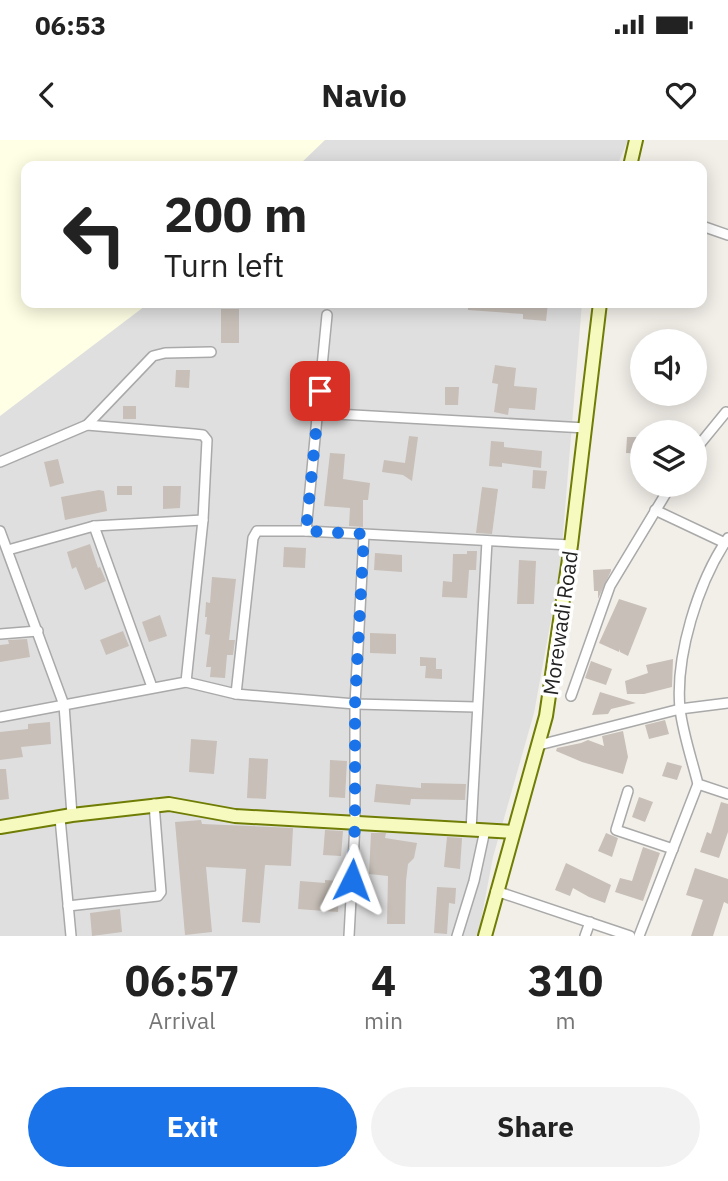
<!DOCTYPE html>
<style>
body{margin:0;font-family:"IBM Plex Sans",sans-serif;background:#f2f2f2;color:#222;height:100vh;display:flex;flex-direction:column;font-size:26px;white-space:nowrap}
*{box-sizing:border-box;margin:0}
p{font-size:23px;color:#767676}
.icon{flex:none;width:38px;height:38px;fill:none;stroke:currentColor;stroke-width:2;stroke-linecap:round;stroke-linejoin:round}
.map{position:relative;height:796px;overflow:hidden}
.side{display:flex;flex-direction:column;background:#fff;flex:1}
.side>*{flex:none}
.hud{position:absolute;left:21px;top:21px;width:686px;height:147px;border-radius:14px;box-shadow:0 4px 18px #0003;background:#fff;color:#222;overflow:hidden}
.fabs{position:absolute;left:630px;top:189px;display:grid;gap:14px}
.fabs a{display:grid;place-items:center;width:77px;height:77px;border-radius:50%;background:#fff;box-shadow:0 4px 18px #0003;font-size:35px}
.pin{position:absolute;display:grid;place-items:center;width:60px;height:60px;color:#fff;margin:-30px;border-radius:14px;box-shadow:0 4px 10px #0006}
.me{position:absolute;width:77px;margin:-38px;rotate:3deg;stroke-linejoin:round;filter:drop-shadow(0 0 5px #0008)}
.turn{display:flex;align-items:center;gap:24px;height:147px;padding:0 28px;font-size:32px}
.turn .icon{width:91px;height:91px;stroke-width:2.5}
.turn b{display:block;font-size:49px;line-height:60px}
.eta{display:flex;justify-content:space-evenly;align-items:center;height:119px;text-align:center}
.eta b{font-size:42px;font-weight:700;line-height:49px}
.action{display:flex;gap:14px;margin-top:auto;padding:14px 28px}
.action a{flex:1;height:80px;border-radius:42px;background:#1a73e8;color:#fff;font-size:28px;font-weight:700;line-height:80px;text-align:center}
.action a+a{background:#f2f2f2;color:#222}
.status{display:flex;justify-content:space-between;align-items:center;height:49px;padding:0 35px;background:#fff;direction:ltr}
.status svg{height:19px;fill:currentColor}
header{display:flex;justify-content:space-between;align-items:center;height:91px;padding:0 28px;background:#fff;font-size:32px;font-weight:700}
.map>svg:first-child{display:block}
.residential{fill:#e0dfdf}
.education{fill:#ffffe5}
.building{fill:#c7bfb8}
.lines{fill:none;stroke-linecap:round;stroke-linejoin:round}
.street-casing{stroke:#a9a9a9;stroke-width:12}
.secondary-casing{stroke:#707d05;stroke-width:16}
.street{stroke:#fff;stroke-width:9}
.secondary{stroke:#f7fabf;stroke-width:12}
.route{stroke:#1a73e8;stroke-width:12;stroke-dasharray:0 21.6}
.labels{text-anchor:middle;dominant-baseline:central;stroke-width:7;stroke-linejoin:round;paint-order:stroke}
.street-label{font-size:21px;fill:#222;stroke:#fff}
</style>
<div class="status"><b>06:53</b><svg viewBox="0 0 49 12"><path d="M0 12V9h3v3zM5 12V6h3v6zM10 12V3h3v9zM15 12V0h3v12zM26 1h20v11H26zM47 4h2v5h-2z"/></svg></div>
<header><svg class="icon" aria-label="back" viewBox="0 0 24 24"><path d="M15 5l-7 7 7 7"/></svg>Navio<svg class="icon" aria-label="heart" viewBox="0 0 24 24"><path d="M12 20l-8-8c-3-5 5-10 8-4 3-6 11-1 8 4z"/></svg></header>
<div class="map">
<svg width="728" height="796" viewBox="0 0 728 796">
<rect width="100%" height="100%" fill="#f2efe9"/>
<g class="residential">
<path d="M319 0H628L617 26H292Z"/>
<path d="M140 163H582L560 430 534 573 493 717 478 796H0V273Z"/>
</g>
<path class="education" d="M0 0H325L298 26H26V163H149L0 276Z"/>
<g class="building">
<path d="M468 163H548L546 181 523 179V174L468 170Z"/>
<rect x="221" y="169" width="18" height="34"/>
<path d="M495 225 516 228 514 246 537 248 535 270 509 268 508 275 494 272 498 244 492 243Z"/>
<path d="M176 230H190L189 248 175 247Z"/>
<path d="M445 247H459L458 265H445Z"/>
<rect x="123" y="266" width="13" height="13"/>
<path d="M409 296 418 297 412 341 403 335 382 332 384 320 405 323Z"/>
<path d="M627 297H642V314L626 313Z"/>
<path d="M491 301 504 302V307L542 311 541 328 502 323V327L489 326Z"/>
<path d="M330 313 345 314 343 339 370 343 368 360H363V387L349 386 350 368 324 366Z"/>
<path d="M58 319 64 343 50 347 44 322Z"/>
<path d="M533 330 547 331 545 349 532 348Z"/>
<rect x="117" y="346" width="15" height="9"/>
<path d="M163 346H181L180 368 163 369Z"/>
<path d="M482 347 498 349 492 394 476 393Z"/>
<path d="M99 350 104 351 107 371 65 380 61 357Z"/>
<path d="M90 404 98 428 100 427 106 441 85 450 76 427 72 429 67 412Z"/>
<path d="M284 407 306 408 305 428 283 427Z"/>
<path d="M467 411H477L476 430H469L467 458 442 457 443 441 452 442 453 414H467Z"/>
<path d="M375 413 402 415V432L374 430Z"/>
<path d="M519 420 536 421 534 464H517Z"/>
<path d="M611 429V431L598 459V451H594L593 430Z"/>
<path d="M212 437 236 439 229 500H235L233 515H227L225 538 210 537 211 527H206L210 495 205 494 207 477H205L206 462 210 463Z"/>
<path d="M619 459 647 468 628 516 620 512 619 509V512L599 503Z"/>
<path d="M160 475 167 496 149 502 142 482Z"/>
<path d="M123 491 129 506 106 515 100 500Z"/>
<path d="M370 493 396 494V514L370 513Z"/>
<path d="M27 499 30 517 0 522V505L9 504 8 500Z"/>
<path d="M420 517 436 518V529H442V539L425 538 426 526H420Z"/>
<path d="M673 519 672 547 644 554H627L625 541 648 533 646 525Z"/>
<path d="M591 521 612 529 606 545 585 538Z"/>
<path d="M600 552 636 563 611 569 608 574 592 575Z"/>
<path d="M665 580 669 594 649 599 645 585Z"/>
<path d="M50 582 51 604 21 607 23 617 0 620V592L28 589V584Z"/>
<path d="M623 591 628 617 623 634 582 622 556 611 557 608 581 603 588 600 604 606 602 596Z"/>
<path d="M191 599 217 601 214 634 189 632Z"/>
<path d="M249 618 268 619 266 659 247 658Z"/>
<path d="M330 620 347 621 345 658 329 657Z"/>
<path d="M667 622 682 626 677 640 662 636Z"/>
<path d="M0 629H6L9 659 0 660Z"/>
<path d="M421 643 466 644 465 660 411 659 410 665 374 662 376 644 421 648Z"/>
<path d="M639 657 653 662 645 682 632 677Z"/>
<path d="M721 662 728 664V692L719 718 700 712 707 692 711 694Z"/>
<path d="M201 680 202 684 293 688 291 726 265 725 260 783 242 782 246 729 206 727 212 792 185 795 175 682Z"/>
<path d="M325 690 343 691 341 716 323 715Z"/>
<path d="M371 693H386L385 698 417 703 414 718 408 724 406 741 405 784H387L388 736 369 734Z"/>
<path d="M606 693 618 698 612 717 598 711Z"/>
<path d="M447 697 462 698 460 729 444 727Z"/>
<path d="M643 707 660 713 643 761 615 752 620 738 632 741Z"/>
<path d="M566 723 611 745 605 763 589 757 573 748 570 756 555 750Z"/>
<path d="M695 728 728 739V764L724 762 713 796H691L703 760 686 755Z"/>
<path d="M325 740 339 741 338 772 298 769 300 741 325 743Z"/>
<path d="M437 747 456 748 455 764 449 763 447 794 434 793Z"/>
<path d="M120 769 122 792 92 796 90 773Z"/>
</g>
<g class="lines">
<defs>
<g id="street">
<path d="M702 86 728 95"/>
<path d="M327 175 306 391 364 394 355 564V684L349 796"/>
<path d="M318 273 586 288"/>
<path d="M87 285 153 216 165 213 211 212"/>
<path d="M695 310 726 272"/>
<path d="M0 322 87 285 194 294 203 295 207 300 203 380 186 542 0 577"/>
<path d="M655 370 725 403"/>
<path d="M94 386 152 547"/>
<path d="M0 391 64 565 72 675"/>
<path d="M364 394 571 405"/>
<path d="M728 398C698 442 675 516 680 569 683 594 692 620 698 644L728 654"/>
<path d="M8 410 94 386 203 380"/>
<path d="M0 494 38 491"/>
<path d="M186 542 236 554 355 564 476 567"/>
<path d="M236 554 253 398 257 391H306"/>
<path d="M571 556 610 446 671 345"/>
<path d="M539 605 680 569 728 563"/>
<path d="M628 651 616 690 673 709"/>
<path d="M60 678 71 796"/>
<path d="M471 690 487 401"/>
<path d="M496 751 630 796"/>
<path d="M68 766 158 756 161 752 154 664"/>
<path d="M457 796 474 741 485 690"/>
<path d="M585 796 590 782"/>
<path d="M639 796 698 644"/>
</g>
<g id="secondary">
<path d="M630 26 636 0"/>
<path d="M0 687 72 675 169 664 235 676 513 692"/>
<path d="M485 796 546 576 571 405 600 163"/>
</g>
</defs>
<use href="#street" class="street-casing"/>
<use href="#secondary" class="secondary-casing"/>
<use href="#street" class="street"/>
<use href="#secondary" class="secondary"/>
</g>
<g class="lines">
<path class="route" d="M320 251 306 391 364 394 355 564V684L352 740"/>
</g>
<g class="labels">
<g class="street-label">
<text transform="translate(560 483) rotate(-82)">Morewadi Road</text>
</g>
</g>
</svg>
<div class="fabs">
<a><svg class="icon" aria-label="sound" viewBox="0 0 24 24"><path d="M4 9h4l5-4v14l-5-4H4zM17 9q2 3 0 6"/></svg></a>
<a><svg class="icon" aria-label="layers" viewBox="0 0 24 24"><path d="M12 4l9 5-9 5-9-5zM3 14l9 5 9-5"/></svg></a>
</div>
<div class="pin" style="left:320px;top:251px;background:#d93025"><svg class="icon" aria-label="arrive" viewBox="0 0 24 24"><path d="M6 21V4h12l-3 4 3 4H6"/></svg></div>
<svg class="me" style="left:352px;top:740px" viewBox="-20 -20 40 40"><path d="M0-17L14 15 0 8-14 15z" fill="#1a73e8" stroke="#fff" stroke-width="4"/></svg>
<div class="hud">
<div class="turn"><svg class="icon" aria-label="left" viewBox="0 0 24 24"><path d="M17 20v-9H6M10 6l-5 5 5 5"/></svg><div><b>200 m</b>Turn left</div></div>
</div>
</div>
<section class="side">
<div class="eta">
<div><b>06:57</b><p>Arrival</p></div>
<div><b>4</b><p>min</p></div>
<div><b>310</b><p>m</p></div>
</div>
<div class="action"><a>Exit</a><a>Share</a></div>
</section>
